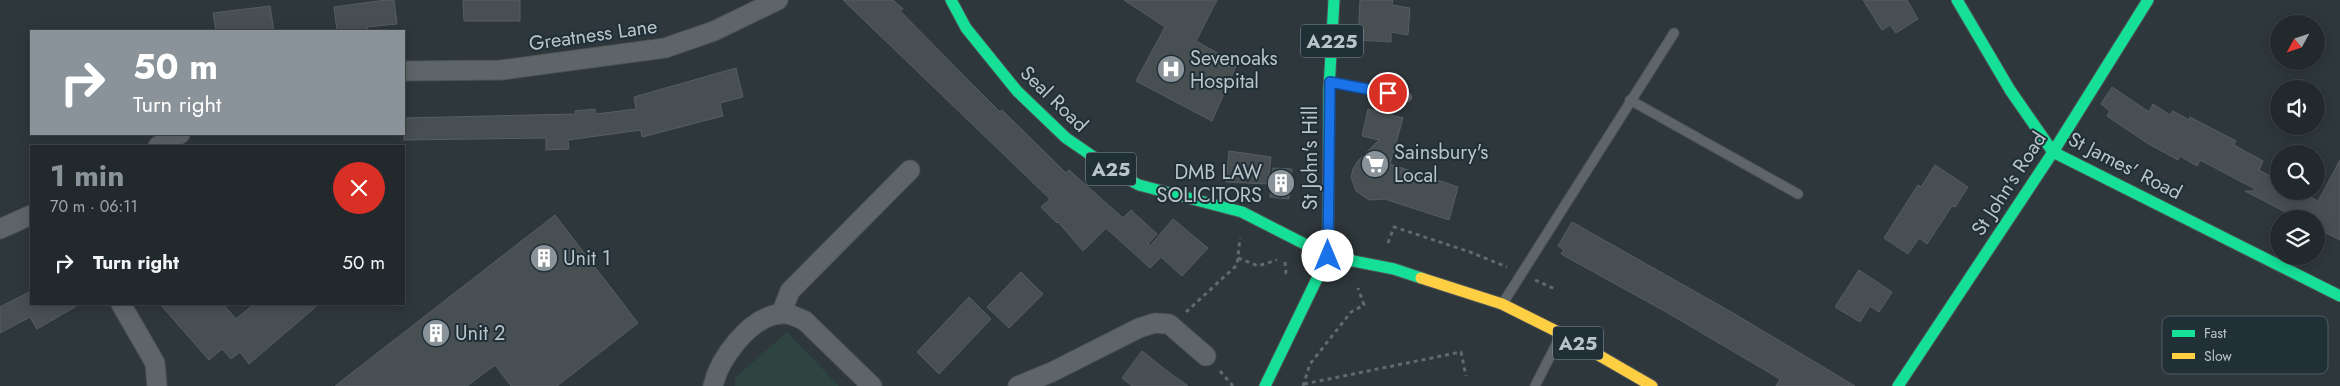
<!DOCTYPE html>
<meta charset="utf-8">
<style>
body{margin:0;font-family:Jost,sans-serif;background:#2e3538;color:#f1f3f6;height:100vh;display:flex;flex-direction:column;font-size:19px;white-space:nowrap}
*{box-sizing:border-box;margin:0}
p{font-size:16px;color:#a2a6a9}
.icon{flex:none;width:28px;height:28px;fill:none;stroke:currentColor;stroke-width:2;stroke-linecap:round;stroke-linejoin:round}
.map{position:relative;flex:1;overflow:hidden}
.details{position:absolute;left:30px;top:145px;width:375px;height:160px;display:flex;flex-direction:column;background:#22292c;border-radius:0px;box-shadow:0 2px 12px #0003,0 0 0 1px #3f4548}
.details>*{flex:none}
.banner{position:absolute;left:30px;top:30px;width:375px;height:105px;border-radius:0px;box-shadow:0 2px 12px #0003,0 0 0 1px #3f4548;background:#899399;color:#fff;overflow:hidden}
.needle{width:32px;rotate:230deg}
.fabs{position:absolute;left:2270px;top:15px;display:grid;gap:10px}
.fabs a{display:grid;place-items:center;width:55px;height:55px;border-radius:50%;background:#22292c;box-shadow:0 2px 12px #0003,0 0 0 1px #3f4548;font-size:25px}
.pin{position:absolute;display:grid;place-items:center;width:42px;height:42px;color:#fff;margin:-21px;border:2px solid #fff;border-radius:50%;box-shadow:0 1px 5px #0007}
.me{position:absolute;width:55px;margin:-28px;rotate:0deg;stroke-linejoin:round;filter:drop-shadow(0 0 4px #0008)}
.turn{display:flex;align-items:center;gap:18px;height:105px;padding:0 20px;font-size:22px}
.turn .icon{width:65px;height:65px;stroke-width:2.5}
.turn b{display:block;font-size:35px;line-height:42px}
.round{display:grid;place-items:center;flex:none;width:52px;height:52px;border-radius:26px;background:#2e3538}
.overview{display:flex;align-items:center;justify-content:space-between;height:85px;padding:0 20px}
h1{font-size:30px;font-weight:700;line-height:38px;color:#899399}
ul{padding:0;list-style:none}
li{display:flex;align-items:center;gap:15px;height:65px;padding:0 20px}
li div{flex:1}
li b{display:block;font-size:19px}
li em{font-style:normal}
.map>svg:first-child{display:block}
.green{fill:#2d4441}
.building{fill:#474f53;stroke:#575e63}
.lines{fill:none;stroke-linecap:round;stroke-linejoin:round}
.lane-casing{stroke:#4c5256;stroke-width:11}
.street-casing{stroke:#4c5256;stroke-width:21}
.fast-casing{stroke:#4c5256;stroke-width:13}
.slow-casing{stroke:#4c5256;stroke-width:13}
.path{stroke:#63696d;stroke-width:3;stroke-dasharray:4 4;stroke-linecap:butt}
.lane{stroke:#5e6569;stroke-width:9}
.street{stroke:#5e6569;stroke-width:19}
.fast{stroke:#16e098;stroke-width:11}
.slow{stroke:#ffcf43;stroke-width:11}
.route-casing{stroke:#114b97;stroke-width:12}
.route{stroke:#1a73e8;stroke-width:9}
.labels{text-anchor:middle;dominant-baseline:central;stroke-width:4;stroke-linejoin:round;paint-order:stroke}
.shield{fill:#212f37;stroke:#8c979f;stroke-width:1}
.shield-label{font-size:19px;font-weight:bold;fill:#bac4cb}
.street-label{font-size:20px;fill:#bac4cb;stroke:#212f37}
.poi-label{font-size:20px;fill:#bac4cb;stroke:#212f37;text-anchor:start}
.key{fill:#212f37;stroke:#4f5c63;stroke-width:1}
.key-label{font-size:14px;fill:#bac4cb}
</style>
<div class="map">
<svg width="2340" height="386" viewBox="0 0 2340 386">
<rect width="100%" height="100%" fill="#2e373b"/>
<path class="green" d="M787 332 839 386H735V378Z"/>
<g class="building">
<path d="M386 0H394L397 24 367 27 368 31H337L334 7Z"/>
<path d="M463 0H520V21H464Z"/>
<path d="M843 0H893L903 9 900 11 972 84 1000 112 1002 110 1066 173 1069 170 1123 218 1131 210 1157 234 1148 244 1150 246 1173 219 1208 248 1182 276 1161 257 1150 268 1106 228 1083 251 1058 222 1057 223 1041 207 1050 199Z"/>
<path d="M1124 0H1217L1196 41 1237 64 1212 121 1136 81 1165 27Z"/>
<path d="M1360 0H1393L1392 5 1410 8 1408 35 1391 32V42L1358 40Z"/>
<path d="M1863 0H1907L1918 19 1896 33 1890 25 1882 30Z"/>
<path d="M270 6 274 31H216L213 13Z"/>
<path d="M736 68 743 97 720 103 723 116 642 137 641 130 568 140 569 149 546 150V138L404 140V118L576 114 575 111 595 109 596 114 636 109 634 97Z"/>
<path d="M2112 87 2149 112 2153 104 2170 115 2173 111 2189 120 2190 117 2236 141 2234 145 2263 161 2259 170 2279 181V191H2299L2318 201 2340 160V240L2316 228V219H2299L2245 191H2254L2255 189 2200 160 2197 166 2180 156 2178 160 2147 143 2107 116 2110 111 2101 104Z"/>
<path d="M1368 109 1403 118 1390 164 1458 187 1449 220 1385 199 1369 200 1356 191 1351 177 1353 169 1357 162 1379 140 1362 136Z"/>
<path d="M1229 151 1271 157 1268 184 1226 182Z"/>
<path d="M1935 165 1968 187 1955 207 1952 206 1927 244 1919 238 1908 254 1884 238 1918 185 1921 187Z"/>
<path d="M1273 168 1292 169 1289 199 1270 197Z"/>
<path d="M555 215 638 323 557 386H511L495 365 467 386H335Z"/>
<path d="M1572 222 1733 313 1855 386H1776L1780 379 1668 313 1561 254 1564 250 1558 246Z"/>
<path d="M1859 270 1892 292 1879 312 1870 306 1860 322 1835 307Z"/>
<path d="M1021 272 1043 294 1009 328 987 307Z"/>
<path d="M31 291V304H80L37 329 30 317 0 333V307Z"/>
<path d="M969 297 991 319 939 374 917 352Z"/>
<path d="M160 304H223L236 319 254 304H319L249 364 240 352 231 359 222 349 209 360Z"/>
<path d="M1142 351 1167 371 1188 386H1132L1122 378Z"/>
</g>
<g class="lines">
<defs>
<g id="lane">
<path d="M1332 82 1407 97"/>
<path d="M1630 100 1798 194"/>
<path d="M1503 303 1674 33"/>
<path d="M1535 386 1561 335"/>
</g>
<g id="street">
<path d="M404 71 501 70 665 48 714 31 778 0"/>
<path d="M158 146 180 134"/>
<path d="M0 229 31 215"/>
<path d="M121 304 155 363 157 386"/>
<path d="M781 314 790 291 910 170"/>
<path d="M713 386C719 359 749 318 779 314 789 313 797 317 805 321L872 386"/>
<path d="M1018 386 1052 372 1139 328 1155 323 1169 324 1206 356"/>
</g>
<g id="fast">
<path d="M951 0 966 28 1017 91 1066 138 1120 175 1139 185 1242 212 1328 256 1394 269 1421 278"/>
<path d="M1957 0 2010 90 2053 152 2340 296"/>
<path d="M1265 386 1328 256 1329 89 1334 0"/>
<path d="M1898 386 2053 152 2148 0"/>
</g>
<path id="slow" d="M1421 278 1502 304 1562 334 1652 386"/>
</defs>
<use href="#lane" class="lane-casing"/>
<use href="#street" class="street-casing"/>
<use href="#fast" class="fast-casing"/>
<use href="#slow" class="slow-casing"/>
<g class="path">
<path d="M1388 243 1394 227 1470 252 1507 267"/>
<path d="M1238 258 1258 266 1277 260"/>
<path d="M1285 262 1286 273 1290 275"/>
<path d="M1535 280 1555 289"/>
<path d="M1186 312 1237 265 1240 238"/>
<path d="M1220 371 1233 386"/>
<path d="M1304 384 1461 352 1466 376"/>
<path d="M1303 386 1310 364 1351 312 1364 305 1358 288"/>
</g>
<use href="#lane" class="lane"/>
<use href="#street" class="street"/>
<use href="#fast" class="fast"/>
<use href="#slow" class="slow"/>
</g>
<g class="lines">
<defs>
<path id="route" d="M1328 256 1330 82 1388 93"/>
</defs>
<use href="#route" class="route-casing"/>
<use href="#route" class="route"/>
</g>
<defs>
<symbol id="hospital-disc" viewBox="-11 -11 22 22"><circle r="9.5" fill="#899399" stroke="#212f37"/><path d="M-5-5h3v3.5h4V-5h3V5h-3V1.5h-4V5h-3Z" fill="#fff"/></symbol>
<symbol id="supermarket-disc" viewBox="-11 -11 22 22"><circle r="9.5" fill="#899399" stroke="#212f37"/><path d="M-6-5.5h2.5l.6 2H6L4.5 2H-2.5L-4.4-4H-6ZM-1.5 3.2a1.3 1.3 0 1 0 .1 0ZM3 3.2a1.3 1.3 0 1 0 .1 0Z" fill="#fff"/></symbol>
<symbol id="building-disc" viewBox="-11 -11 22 22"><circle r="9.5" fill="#899399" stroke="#212f37"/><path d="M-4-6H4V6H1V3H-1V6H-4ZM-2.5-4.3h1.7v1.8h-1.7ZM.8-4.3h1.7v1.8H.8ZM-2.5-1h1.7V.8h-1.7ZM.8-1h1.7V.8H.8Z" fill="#fff"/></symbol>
</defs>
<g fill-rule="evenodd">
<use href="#hospital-disc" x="1155" y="53" width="32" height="32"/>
<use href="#supermarket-disc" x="1359" y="148" width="32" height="32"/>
<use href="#building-disc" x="1265" y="167" width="32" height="32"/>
<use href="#building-disc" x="528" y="242" width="32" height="32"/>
<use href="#building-disc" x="420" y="317" width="32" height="32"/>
</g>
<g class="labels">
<g class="shield">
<rect x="1301" y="24.5" width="62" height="33" rx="4"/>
<rect x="1086" y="152.5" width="50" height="33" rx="4"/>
<rect x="1553" y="326.5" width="50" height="33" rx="4"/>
</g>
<g class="shield-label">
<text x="1332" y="41">A225</text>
<text x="1111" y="169">A25</text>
<text x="1578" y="343">A25</text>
</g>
<g class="street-label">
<text transform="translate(593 35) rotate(-8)">Greatness Lane</text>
<text transform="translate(1054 99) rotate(44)">Seal Road</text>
<text transform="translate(1310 158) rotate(-90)">St John's Hill</text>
<text transform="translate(2125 166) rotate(27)">St James' Road</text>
<text transform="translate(2009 184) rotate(-57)">St John's Road</text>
</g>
<g class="poi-label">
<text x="1190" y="58">Sevenoaks<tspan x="1190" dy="23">Hospital</tspan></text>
<text x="1394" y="152">Sainsbury's<tspan x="1394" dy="23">Local</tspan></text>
<text x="1262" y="172" text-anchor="end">DMB LAW<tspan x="1262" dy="23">SOLICITORS</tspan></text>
<text x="563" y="258">Unit 1</text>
<text x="455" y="333">Unit 2</text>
</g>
</g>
<rect x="2162" y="316" width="166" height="58" rx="8" class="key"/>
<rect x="2172" y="330" width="23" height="7" fill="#16e098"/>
<rect x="2172" y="353" width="23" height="6" fill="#ffcf43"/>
<g class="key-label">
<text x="2204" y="338">Fast</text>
<text x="2204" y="361">Slow</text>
</g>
</svg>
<div class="fabs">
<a><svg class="needle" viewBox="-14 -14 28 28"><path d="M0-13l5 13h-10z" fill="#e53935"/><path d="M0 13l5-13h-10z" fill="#a2a6a9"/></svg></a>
<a><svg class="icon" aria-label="sound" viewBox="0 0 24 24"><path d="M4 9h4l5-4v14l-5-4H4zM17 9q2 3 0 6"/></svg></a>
<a><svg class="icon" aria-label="search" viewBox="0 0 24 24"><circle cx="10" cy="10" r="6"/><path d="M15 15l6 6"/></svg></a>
<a><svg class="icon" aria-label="layers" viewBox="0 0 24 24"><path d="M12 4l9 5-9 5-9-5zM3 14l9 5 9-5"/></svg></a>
</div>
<div class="pin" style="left:1388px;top:93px;background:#d93025"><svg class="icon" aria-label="arrive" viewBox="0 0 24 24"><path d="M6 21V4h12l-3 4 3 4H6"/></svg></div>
<svg class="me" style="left:1328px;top:256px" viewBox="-20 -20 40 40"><circle r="19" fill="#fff"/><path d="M0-13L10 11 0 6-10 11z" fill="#1a73e8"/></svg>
<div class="banner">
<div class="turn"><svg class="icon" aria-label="right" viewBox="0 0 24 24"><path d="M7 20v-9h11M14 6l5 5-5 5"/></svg><div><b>50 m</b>Turn right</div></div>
</div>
<section class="details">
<div class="overview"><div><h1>1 min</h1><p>70 m · 06:11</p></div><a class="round" style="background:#d93025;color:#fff"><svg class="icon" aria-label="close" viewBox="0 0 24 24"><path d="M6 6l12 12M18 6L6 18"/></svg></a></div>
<ul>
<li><svg class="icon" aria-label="right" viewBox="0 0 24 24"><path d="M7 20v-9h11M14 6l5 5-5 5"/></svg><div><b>Turn right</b></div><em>50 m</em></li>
</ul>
</section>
</div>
